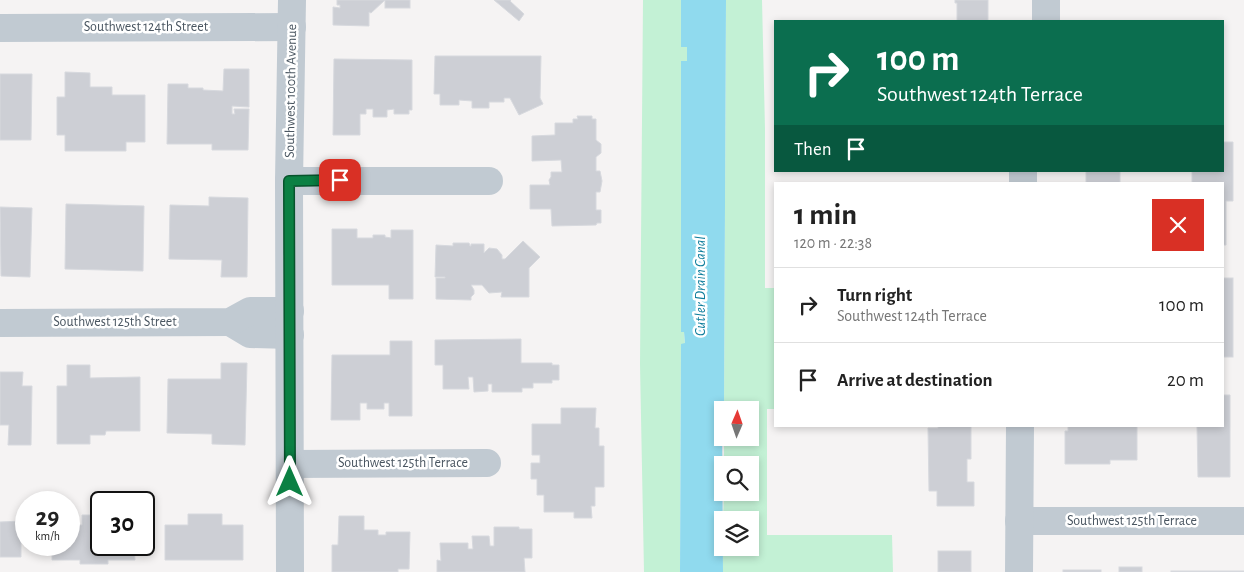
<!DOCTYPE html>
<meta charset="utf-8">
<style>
body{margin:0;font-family:"Alegreya Sans",sans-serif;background:#f6f6f6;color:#222;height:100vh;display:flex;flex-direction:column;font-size:19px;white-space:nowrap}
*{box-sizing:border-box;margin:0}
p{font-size:16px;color:#767676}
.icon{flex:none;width:28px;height:28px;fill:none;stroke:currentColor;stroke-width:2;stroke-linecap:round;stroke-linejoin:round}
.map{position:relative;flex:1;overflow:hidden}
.sheet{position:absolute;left:774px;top:182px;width:450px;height:245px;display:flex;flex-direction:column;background:#fff;border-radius:0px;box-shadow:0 2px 8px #0003}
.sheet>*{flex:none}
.guide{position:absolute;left:774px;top:20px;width:450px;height:152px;border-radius:0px;box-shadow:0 2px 8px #0003;background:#0b6e4f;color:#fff;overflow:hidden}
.needle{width:32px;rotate:2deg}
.fabs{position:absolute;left:714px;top:401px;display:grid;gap:10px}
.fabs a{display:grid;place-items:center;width:45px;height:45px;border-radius:0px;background:#fff;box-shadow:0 2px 8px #0003;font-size:25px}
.speed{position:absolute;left:15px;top:491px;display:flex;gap:10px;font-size:25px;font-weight:700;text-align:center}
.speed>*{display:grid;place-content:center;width:65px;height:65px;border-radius:50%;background:#fff;box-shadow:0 2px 8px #0003;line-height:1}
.speed small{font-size:12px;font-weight:400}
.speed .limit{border:2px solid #111;border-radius:8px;background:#fff;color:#111}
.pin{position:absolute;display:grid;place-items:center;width:42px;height:42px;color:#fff;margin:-21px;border-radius:10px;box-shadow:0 2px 8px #0006}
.me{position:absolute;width:55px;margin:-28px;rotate:0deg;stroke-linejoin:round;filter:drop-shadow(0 0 4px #0008)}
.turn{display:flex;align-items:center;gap:18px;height:105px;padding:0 20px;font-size:22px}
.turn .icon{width:65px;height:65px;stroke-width:2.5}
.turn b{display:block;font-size:35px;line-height:42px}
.then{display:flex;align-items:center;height:48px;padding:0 20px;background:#0003;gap:10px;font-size:19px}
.round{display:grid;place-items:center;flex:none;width:52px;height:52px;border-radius:0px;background:#f6f6f6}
.headline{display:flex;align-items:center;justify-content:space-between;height:85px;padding:0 20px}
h1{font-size:30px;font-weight:600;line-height:38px}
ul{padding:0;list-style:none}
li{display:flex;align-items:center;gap:15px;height:75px;padding:0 20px;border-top:1px solid #e0e0e0}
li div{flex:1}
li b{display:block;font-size:19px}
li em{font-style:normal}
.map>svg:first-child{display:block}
.green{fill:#c3f1d5}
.water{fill:#90daee}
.building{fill:#cdcfd5;stroke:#d7d9de}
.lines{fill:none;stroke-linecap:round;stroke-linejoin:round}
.minor{stroke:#c1cad2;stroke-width:28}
.route-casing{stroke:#07532c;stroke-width:12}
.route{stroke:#0b8043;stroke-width:9}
.labels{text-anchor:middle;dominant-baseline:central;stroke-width:5;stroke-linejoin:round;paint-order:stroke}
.street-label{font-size:14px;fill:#4a5661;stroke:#fff}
.water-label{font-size:15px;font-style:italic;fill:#0c7c9b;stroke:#fff}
</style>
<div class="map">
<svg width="1244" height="572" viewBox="0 0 1244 572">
<rect width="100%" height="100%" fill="#f5f3f3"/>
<g class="green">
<path d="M643 0H681V46L687 47V61H681V332H684L685 344H681L680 572H644L640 364Z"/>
<path d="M726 0H762L765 129V288H775V409H767V535H892L893 572H723V548H750V520H723L724 493 750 492V465H724V438H750V410H724Z"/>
</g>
<path class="water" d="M681 0H726L724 410H722L723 572H680L681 344 685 343 684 332H681V61H687V47H681Z"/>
<g class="building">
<path d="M337 0H385L371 13 369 12V26L333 25V7L340 8V5H337Z"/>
<rect x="385" y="0" width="25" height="8"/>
<path d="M494 0H511L510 1 524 14 519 21Z"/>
<path d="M955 0H988V21H957V3H955Z"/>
<path d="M435 56H541L540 98 543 104 519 115 510 98H504V102H489V108H472V101L459 100V105H440V94H434Z"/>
<path d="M334 59 412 60V110H409V114H394V109L387 110V117H373V109H366V114H360V135H333Z"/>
<path d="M224 69H249V107L232 106V114H235L234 109H249L248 150H212V144H167L168 84H188V88H203V90L223 91Z"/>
<path d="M65 72 90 73V87H112V95H145V142H126V151H65V135H57V97H65Z"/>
<path d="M0 74H32L31 140H0Z"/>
<path d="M577 116H592V119H596V140L601 144V153L596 157V171H600L602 181 600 192H596V210H601V223H597L596 225 552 226 551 209H530V185H550L549 180 551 177V172H562L561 160 532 161V136L555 135V123H573V119H578Z"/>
<path d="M1222 142H1233V201H1226V245H1222V184H1192V171H1222Z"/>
<rect x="1086" y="171" width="34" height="13"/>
<path d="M209 197 248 198 247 277H221L222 260 169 259 170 205 209 206Z"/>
<path d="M66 204 144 206 143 271 65 269Z"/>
<path d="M0 207 32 208 30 277 1 276Z"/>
<path d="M332 229H357V238H373V235H385V237L391 238V230H413V299H389V285H332Z"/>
<path d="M523 241 540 257 529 268V297H501L502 292 489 293 482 285H471L474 290V294L471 297V300L436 299V278H445V277H435L436 245 453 246V243H469L470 246H471V244H484V253L489 248 497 249 502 255V259H505Z"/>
<rect x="1222" y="278" width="11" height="79"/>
<path d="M521 339V363H552V365H559V380H552V383H533V388H522V392H492V384H488V391L474 392 473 377H468L469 389H443V365H435V340Z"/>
<path d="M390 341H412V416H389V403H384V409H367V403H360V420H331L332 355H390Z"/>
<path d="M221 363H247L245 445 212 444V434L167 433 168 379H221Z"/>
<path d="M67 365H90V378L140 377V431H106L105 435H90V444H57V386H67Z"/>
<path d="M0 372H23L22 386H32L31 445H8L9 425H0Z"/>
<path d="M1222 395H1230V477H1198L1197 426H1222Z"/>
<path d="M561 408H596L595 428H599V446H604V487H595V506H591L592 518H574V512H544V495H537V479H531V463H540V455H532V424H561Z"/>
<path d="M938 426H971V459H967V482H974V506H937V491H929L928 428H938Z"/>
<path d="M1068 426H1137V460H1110V464H1065V431H1068Z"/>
<path d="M188 514H222V525H243V560H165V525H188Z"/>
<path d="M82 515H101V545H144V527H151V545H134L135 560H108V564H80V560H52V545H69V525H82Z"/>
<path d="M339 516H364V530H378V535H386V532H410L409 569H398V572H332V545H338Z"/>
<path d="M21 521V557H0V522Z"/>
<path d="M494 527H519V529H532V558H524L525 572H437V560L441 561 440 543H468V549H473L472 536H489L490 546H494Z"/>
<rect x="938" y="551" width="33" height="21"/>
<rect x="1119" y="567" width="23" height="5"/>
<rect x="1063" y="570" width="38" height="2"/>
<rect x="1171" y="571" width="73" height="1"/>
</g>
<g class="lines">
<g class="minor">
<path d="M1046 21V0"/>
<path d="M0 28 292 27"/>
<path d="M289 181H489"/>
<path d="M1023 184V171"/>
<path d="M230 322 250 334 290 335"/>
<path d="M0 323 230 322 250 311H290"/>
<path d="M290 464 487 463"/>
<path d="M1019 521H1244"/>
<path d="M290 572 289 181 292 0"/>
<path d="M1019 572 1020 426"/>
</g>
</g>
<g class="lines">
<defs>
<path id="route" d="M290 482 289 181 340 180"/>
</defs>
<use href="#route" class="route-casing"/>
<use href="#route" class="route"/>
</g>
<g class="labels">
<g class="street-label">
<text x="146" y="27">Southwest 124th Street</text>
<text transform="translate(291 91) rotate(-89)">Southwest 100th Avenue</text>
<text x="115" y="322">Southwest 125th Street</text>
<text x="403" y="463">Southwest 125th Terrace</text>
<text x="1132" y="521">Southwest 125th Terrace</text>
</g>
<g class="water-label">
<text transform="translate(700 286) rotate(-90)">Cutler Drain Canal</text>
</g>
</g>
</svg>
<div class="fabs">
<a><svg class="needle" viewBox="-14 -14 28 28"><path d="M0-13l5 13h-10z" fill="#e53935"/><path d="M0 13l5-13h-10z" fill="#767676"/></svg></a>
<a><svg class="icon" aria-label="search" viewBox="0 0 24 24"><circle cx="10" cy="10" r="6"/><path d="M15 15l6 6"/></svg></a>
<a><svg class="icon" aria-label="layers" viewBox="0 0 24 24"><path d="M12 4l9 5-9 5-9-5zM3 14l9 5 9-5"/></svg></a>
</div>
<div class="speed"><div>29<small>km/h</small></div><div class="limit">30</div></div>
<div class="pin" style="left:340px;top:180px;background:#d93025"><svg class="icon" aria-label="arrive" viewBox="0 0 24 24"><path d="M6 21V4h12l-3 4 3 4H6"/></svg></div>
<svg class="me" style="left:290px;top:482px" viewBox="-20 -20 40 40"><path d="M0-17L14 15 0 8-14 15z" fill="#0b8043" stroke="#fff" stroke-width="4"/></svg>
<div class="guide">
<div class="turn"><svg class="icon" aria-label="right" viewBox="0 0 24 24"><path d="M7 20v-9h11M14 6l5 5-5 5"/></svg><div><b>100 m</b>Southwest 124th Terrace</div></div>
<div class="then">Then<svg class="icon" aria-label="arrive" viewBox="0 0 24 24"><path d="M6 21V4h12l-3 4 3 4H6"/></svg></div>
</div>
<section class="sheet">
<div class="headline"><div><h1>1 min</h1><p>120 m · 22:38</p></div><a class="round" style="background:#d93025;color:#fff"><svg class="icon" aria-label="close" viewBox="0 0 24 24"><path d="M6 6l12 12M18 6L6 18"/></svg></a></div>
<ul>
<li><svg class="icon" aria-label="right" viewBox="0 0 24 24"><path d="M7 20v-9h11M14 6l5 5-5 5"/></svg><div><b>Turn right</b><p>Southwest 124th Terrace</p></div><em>100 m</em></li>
<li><svg class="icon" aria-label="arrive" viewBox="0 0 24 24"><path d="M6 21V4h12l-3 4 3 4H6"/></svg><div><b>Arrive at destination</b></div><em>20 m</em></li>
</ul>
</section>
</div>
